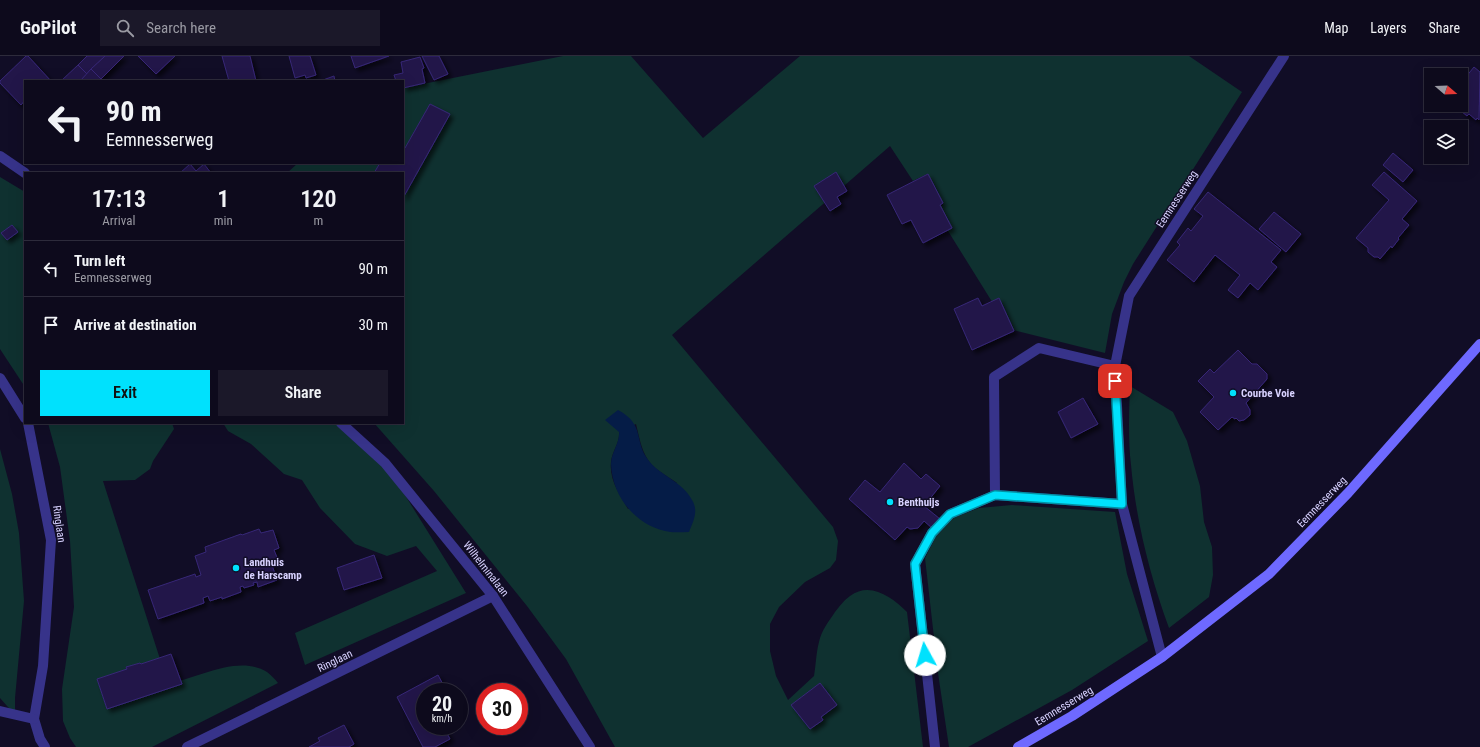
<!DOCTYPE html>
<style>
body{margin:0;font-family:"Roboto Condensed",sans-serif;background:#1b1829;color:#f1f3f6;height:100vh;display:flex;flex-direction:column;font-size:15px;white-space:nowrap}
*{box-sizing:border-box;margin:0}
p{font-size:13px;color:#9a9aa3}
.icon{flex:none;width:22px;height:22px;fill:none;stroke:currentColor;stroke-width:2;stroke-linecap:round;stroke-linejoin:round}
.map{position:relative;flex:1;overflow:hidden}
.drawer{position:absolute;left:24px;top:116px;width:380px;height:252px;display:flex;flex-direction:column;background:#0d0a1c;border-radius:0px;box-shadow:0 4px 16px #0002,0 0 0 1px #2d2b3b}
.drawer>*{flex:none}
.guide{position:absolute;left:24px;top:24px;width:380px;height:84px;border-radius:0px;box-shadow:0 4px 16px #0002,0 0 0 1px #2d2b3b;background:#0d0a1c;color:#f1f3f6;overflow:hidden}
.needle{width:26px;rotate:109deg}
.controls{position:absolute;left:1424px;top:12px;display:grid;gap:8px}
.controls a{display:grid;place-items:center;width:44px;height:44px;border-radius:0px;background:#0d0a1c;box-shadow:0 4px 16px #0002,0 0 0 1px #2d2b3b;font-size:20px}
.speed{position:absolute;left:416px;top:627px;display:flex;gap:8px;font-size:20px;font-weight:700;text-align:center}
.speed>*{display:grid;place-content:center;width:52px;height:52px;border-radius:50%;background:#0d0a1c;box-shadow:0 4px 16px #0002,0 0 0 1px #2d2b3b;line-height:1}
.speed small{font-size:10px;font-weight:400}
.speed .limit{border:6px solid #d22;background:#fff;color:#111}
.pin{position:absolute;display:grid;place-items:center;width:34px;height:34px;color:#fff;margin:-17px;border-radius:8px;box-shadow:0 2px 6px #0006}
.me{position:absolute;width:44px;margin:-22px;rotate:354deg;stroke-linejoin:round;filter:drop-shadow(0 0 3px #0008)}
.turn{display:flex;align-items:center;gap:14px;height:84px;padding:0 16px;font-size:18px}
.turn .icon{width:52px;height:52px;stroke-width:2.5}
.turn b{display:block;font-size:28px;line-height:34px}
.eta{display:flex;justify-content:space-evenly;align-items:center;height:68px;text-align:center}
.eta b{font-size:24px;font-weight:600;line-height:28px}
.cta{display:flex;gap:8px;margin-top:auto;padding:8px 16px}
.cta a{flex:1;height:46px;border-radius:0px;background:#00e1fd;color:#111;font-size:16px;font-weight:600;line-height:46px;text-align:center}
.cta a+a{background:#1b1829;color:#f1f3f6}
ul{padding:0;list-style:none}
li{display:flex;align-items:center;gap:12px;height:56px;padding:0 16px;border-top:1px solid #2d2b3b}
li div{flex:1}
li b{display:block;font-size:15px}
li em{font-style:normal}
header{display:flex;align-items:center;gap:24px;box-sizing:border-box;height:56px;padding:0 20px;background:#0d0a1c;border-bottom:1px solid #2d2b3b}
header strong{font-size:19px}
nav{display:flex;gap:22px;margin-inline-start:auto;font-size:14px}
.search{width:280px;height:36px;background:#1b1829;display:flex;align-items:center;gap:10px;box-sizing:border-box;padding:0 14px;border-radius:0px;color:#9a9aa3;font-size:15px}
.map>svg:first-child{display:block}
.green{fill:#0f3130;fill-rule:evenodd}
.water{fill:#051c47}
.building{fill:#221749;stroke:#372777;filter:url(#shadow)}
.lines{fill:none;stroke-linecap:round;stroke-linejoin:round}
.lane{stroke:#37338a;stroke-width:10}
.street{stroke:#37338a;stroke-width:10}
.secondary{stroke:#6e69ff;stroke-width:10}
.route-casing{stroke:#0092a4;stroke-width:10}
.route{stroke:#00e1fd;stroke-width:7}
.poi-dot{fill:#00e1fd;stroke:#110d26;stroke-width:1.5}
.labels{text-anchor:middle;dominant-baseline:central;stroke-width:3;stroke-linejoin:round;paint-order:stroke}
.street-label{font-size:11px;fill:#d8d2ff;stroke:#110d26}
.poi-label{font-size:11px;font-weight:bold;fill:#d8d2ff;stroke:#110d26;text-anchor:start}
</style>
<header>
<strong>GoPilot</strong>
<div class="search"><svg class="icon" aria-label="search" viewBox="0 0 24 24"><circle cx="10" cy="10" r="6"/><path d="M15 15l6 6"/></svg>Search here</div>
<nav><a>Map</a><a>Layers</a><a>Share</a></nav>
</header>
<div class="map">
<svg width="1480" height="691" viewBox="0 0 1480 691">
<defs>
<filter id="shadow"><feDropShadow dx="3.5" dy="3.5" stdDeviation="2" flood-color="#0009"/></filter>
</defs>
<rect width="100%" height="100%" fill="#110d26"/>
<g class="green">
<path d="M563 0H631L703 82 800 0H1189L1242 36 1133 208 1124 226 1112 258 1105 297 1009 273 948 175 936 152 943 149 927 118 913 125 890 90 672 279 833 471 838 485 836 504 830 512 805 526 779 551 770 568V595L776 620 788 644 814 620C816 609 816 597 819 586 821 575 829 565 835 556 839 551 844 544 850 540 870 525 892 541 907 556L923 691H615L566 603 527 550 434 435 374 367H403V117H287L298 107H403V32ZM636 368C639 380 641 393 648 404 654 413 667 420 677 427L628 453C620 439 609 424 611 406 612 395 620 387 619 376Z"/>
<path d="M0 121 25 136V331L0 293Z"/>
<path d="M1130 330 1173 356 1187 385 1200 430 1204 466 1212 491 1213 519 1209 541 1169 572C1150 520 1136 465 1131 409 1128 384 1129 355 1130 330Z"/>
<path d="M48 367H172L174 373 153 405 150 413 135 424 103 425 168 628C197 622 239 598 267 616 271 619 275 623 278 627L152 691H76L70 682 63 665 62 633 74 551 70 485 60 411Z"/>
<path d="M223 367H336L385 407 466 537 305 609 295 577 437 515 416 490 387 500 355 488 320 452 302 424 284 418 251 388 228 375Z"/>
<path d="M0 393 12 438 19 477 24 545 15 642V659L0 642Z"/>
<path d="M1012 449 1115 456 1127 518 1148 585 1072 634 968 691H949L938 617 925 502 940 472 955 461 979 452Z"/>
</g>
<path class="water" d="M618 354C646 369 633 385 649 405 661 420 683 426 692 444 699 455 693 466 689 476 681 476 672 477 665 475 634 468 612 439 611 408 611 397 620 387 619 376L605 364Z"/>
<g class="building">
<path d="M26 0H28L51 25H25V44L21 49 0 27V25Z"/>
<path d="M87 0H105L87 18 78 9Z"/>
<path d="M105 0H124L101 23 91 13Z"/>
<path d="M138 0H175L156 18Z"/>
<path d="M222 0H250L256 25H229Z"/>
<path d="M289 0H310L316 19 306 22 305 19 295 22Z"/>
<path d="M351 0H389L355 12Z"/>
<path d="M422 0H439L448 18 434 24Z"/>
<path d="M420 1 424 12 422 13 425 27 403 32V25H396L394 19 403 17 401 6Z"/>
<path d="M78 9 87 18 80 25H61Z"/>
<path d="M1474 11 1480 16 1479 64 1477 62 1476 64 1469 58 1467 60 1461 55 1463 53 1458 49H1461V27Z"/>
<path d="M91 13 101 23 98 25H80Z"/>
<path d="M334 20 335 25H323V24Z"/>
<path d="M430 48 450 58 403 142V117H374L380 107H403V90L405 92Z"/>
<path d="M1393 97 1413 114 1403 126 1383 109Z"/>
<path d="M190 108 196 115 204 108 211 117H180Z"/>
<path d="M836 116 847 135 837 141 841 148 830 155 814 130Z"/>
<path d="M1384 116 1417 145 1402 163 1409 169 1398 182 1399 183 1392 192 1391 190 1380 203 1378 201H1374L1368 196V192L1356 182 1389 144 1372 129Z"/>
<path d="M928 118 943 147 940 149 952 172 923 187 911 164 902 168 887 139Z"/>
<path d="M1208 136 1281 194 1271 206 1277 211 1258 234 1250 227 1238 242 1228 234 1240 219 1215 199 1194 226 1167 204 1180 189 1177 186 1188 172 1191 175 1203 160 1194 153Z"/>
<path d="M1274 156 1301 178 1286 196 1259 173Z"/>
<path d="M12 169 18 176 7 184 1 177Z"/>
<path d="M978 242 982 250 999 242 1014 275 972 294 954 253Z"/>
<path d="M1238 294 1252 308H1257L1267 318V323L1246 347 1250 354V359L1244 364 1239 365 1236 362 1235 363 1232 361 1218 374 1200 356 1214 341 1198 325 1210 313 1214 317Z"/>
<path d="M1083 342 1098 368 1071 382 1058 356Z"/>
<path d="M904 407 921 423 926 418 940 430 924 450 940 463 932 472 924 465 918 472 910 473 907 471 895 484 849 443 865 424 880 436Z"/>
<path d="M259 473 261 477 273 474 279 492 274 494 278 504 271 506 277 524 258 531 257 526 253 527 254 529 244 532 243 530 240 531 241 536 222 543V541L210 545 208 540 203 542 204 547 158 563 148 534 195 518 196 521 201 519 195 500 206 496 205 491 241 478 242 479Z"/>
<path d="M374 499 382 522 344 534 337 512Z"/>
<path d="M171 598 182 628 107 653 97 623 127 613 126 611 140 607 141 608Z"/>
<path d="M438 619 447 636H425V670H443L450 683 435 691H423L397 641Z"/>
<path d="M820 627 837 649 821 661 823 664 810 673 791 649Z"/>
<path d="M344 669 354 688 349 691H309L320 685 318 682Z"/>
</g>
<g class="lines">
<path class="lane" d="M1162 601 1122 448 1115 310 1129 240 1284 0"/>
<g class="street">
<path d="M0 100 25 117"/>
<path d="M0 322 25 362"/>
<path d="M28 367 51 484 43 610 34 663 40 683 45 691"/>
<path d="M341 367 385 407 493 540 590 691"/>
<path d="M995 439 994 321 1039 292 1115 310"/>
<path d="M0 655 34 663"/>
<path d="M187 691 493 540"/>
<path d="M935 691 915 508 932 477 950 458 995 439 1122 448"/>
</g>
<path class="secondary" d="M1018 691 1072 660 1162 601 1269 518 1348 437 1480 288"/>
</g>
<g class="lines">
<defs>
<path id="route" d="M925 599 915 508 932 477 950 458 995 439 1122 448 1115 325"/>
</defs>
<use href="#route" class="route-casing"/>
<use href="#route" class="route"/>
</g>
<g class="poi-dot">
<circle cx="1233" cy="337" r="4"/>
<circle cx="890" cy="446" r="4"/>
<circle cx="236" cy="512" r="4"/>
</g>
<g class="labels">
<g class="street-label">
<text transform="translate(1177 143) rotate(-57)">Eemnesserweg</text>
<text transform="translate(1322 446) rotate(-46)">Eemnesserweg</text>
<text transform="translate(59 468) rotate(82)">Ringlaan</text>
<text transform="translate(486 513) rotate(52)">Wilhelminalaan</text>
<text transform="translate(335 605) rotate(-26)">Ringlaan</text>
<text transform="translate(1064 650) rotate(-31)">Eemnesserweg</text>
</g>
<g class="poi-label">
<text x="1241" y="337">Courbe Voie</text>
<text x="898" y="446">Benthuijs</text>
<text x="244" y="506">Landhuis<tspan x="244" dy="13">de Harscamp</tspan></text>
</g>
</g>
</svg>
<div class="controls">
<a><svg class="needle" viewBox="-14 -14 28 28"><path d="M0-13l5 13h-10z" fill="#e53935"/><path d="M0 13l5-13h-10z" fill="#9a9aa3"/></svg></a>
<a><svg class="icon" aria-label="layers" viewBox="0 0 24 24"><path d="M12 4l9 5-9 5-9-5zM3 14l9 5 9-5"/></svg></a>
</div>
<div class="speed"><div>20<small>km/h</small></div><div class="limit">30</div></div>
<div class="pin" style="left:1115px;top:325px;background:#d93025"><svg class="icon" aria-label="arrive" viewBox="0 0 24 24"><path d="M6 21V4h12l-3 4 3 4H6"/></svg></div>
<svg class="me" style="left:925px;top:599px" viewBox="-20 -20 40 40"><circle r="19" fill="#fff"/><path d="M0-13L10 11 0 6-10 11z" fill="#00e1fd"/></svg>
<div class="guide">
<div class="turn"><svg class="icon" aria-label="left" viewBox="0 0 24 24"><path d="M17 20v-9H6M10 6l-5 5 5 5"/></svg><div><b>90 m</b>Eemnesserweg</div></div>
</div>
<section class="drawer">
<div class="eta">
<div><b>17:13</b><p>Arrival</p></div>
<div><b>1</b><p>min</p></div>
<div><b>120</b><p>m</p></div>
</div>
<ul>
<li><svg class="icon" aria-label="left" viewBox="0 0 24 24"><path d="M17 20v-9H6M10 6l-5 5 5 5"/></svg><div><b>Turn left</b><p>Eemnesserweg</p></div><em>90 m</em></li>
<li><svg class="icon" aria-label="arrive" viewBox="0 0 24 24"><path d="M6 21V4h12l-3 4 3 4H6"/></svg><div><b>Arrive at destination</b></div><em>30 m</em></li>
</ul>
<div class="cta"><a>Exit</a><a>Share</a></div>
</section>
</div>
